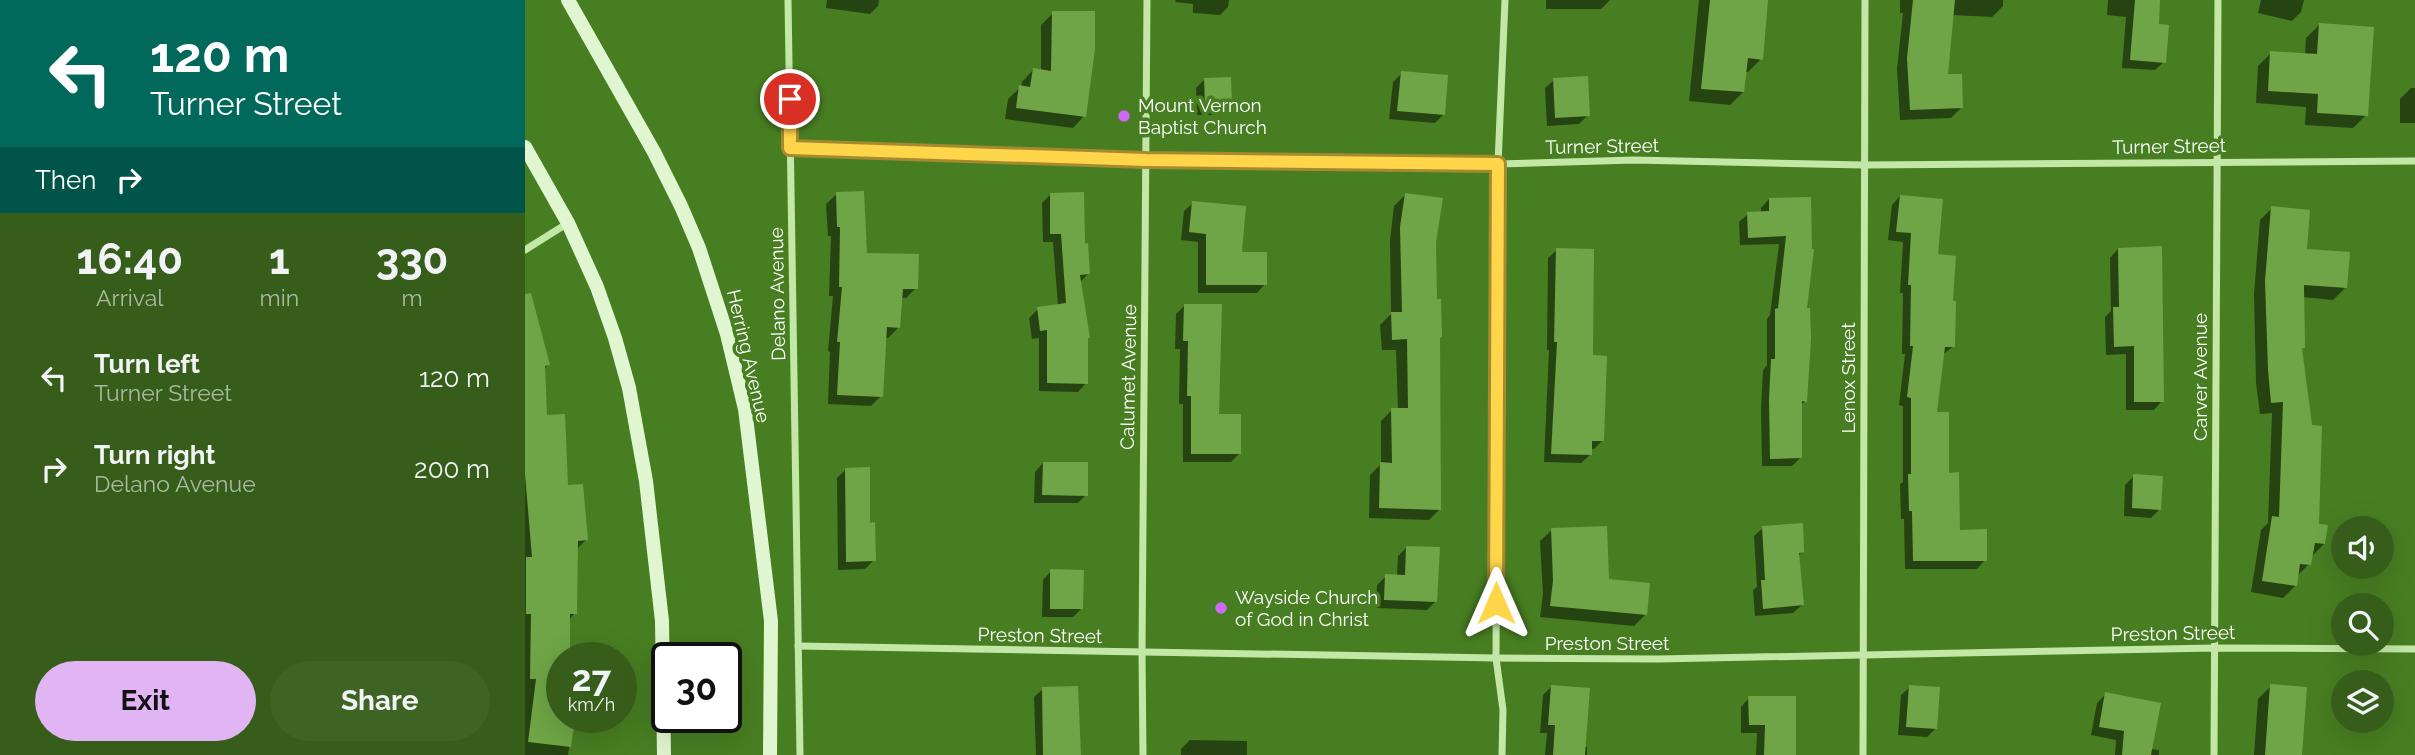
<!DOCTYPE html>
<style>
body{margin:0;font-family:Raleway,sans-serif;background:#3d6423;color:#f1f3f6;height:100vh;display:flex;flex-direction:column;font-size:26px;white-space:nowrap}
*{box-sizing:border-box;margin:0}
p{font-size:23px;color:#aabaa2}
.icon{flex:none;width:38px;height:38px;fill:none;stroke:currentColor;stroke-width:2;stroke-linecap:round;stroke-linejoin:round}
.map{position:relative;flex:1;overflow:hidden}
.side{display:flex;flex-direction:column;background:#365e1a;width:525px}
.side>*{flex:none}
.guide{background:#00695c;color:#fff;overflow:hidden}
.controls{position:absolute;left:1806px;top:516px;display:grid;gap:14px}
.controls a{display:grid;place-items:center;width:63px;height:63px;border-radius:50%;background:#365e1a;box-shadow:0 7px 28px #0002;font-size:35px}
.speed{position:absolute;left:21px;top:642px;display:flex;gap:14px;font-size:35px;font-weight:700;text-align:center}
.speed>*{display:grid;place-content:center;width:91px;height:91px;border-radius:50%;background:#365e1a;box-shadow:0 7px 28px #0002;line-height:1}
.speed small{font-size:18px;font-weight:400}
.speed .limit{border:4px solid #111;border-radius:10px;background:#fff;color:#111}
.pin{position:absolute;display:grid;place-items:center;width:60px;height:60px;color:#fff;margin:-30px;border:4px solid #fff;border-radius:50%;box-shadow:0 2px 7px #0007}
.me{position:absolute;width:77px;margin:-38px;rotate:0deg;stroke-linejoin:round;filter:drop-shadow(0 0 5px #0008)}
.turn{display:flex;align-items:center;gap:24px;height:147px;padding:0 35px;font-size:32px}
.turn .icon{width:91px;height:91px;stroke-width:2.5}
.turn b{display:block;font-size:49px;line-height:60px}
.then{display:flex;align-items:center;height:66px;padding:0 35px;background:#0003;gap:14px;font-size:26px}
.eta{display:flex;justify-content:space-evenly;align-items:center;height:119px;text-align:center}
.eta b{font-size:42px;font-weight:700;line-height:49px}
.action{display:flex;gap:14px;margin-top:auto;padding:14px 35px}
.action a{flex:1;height:80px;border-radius:42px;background:#e1b5f4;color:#111;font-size:28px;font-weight:700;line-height:80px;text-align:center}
.action a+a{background:#3d6423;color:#f1f3f6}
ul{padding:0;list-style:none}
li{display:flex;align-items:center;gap:21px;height:91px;padding:0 35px}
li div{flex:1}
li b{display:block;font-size:26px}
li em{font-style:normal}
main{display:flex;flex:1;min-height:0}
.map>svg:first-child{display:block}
.shadow{fill:#0007}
.building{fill:#6fa546}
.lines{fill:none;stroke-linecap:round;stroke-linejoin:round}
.minor{stroke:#c2e7a7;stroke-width:7}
.secondary{stroke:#e0f6d1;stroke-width:14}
.route-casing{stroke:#a68a30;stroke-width:18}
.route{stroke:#ffd54a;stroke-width:12}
.poi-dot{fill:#cd69f2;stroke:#487e22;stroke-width:2.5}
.labels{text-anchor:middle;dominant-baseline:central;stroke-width:7;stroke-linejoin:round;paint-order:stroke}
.poi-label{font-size:19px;fill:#fff;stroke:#487e22;text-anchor:start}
.street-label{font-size:19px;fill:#fff;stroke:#487e22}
</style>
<main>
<section class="side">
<div class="guide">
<div class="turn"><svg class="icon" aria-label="left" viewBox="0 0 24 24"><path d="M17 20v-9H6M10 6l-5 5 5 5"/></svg><div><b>120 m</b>Turner Street</div></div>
<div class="then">Then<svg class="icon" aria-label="right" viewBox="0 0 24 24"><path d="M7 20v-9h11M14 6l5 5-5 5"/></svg></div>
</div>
<div class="eta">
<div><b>16:40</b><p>Arrival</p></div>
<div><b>1</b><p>min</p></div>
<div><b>330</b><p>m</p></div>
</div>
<ul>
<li><svg class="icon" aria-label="left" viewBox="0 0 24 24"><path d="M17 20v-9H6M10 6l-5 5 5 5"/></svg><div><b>Turn left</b><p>Turner Street</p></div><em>120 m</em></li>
<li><svg class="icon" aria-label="right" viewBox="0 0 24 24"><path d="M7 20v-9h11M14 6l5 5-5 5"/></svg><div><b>Turn right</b><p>Delano Avenue</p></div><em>200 m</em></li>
</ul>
<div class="action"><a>Exit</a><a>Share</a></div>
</section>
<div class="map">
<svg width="1890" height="755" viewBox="0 0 1890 755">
<rect width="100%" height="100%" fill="#487e22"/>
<g class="shadow">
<path d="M302 0H354L353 6 345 14 301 8Z"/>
<path d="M651 0H704L703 7 695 15 668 13V4L650 2Z"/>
<path d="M1021 0H1085L1076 9H1021Z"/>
<path d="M1174 0H1242L1236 59 1223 72H1220L1218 92 1205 105 1164 101Z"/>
<path d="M1375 0H1478V6L1467 17 1427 15 1421 76 1437 107 1426 118 1375 120 1372 69 1378 13H1375Z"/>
<path d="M1583 0H1634L1632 26 1639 62 1630 70 1597 68 1601 17 1582 15Z"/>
<path d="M1736 0H1779L1776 12 1767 21 1733 13Z"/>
<path d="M528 13 559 116 548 128 480 119 483 99 496 87 497 82 508 70 516 71V25Z"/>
<path d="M1794 25 1841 115 1828 128 1780 125 1781 107 1731 103 1733 66 1746 53 1780 55 1781 38Z"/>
<path d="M877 73 918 115 910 123 864 119 868 82Z"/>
<path d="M680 79 705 106 696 115H672L671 88Z"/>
<path d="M1029 80 1063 115 1054 124 1022 126 1020 88Z"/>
<path d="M1886 88H1890V123H1875V99Z"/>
<path d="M312 194 340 255 391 288 381 298H376L373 328 363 338H360L356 396 346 406 303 404 305 352 303 351 308 296H304L306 236H303L301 204Z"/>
<path d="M526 194 558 245 564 273 555 282 561 339V383L553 392 514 391V338L507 339 504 318 513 309 533 306 528 242H518L517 203Z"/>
<path d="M880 195 910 242 915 509 904 520 844 518 845 475 856 464V421L867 410 873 409 871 350H857L855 325 866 314 865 240 869 206Z"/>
<path d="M1375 196 1411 256 1426 303 1429 346 1417 355 1410 413 1434 531 1460 560 1452 569H1380L1379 519H1376L1375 484 1378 482V406L1374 405 1380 354H1377L1378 293H1375L1378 242 1363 240 1367 205Z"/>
<path d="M1244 199 1285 250 1280 310V401L1275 406V458L1267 466H1237L1236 409 1238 370 1242 365V319L1245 315 1254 244 1215 245 1214 222 1223 214 1236 213V208Z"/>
<path d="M668 203 740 284 732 293H673V242L656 240 659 211Z"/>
<path d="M1747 208 1780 250 1820 288 1808 300 1777 297 1778 347 1775 350 1792 525 1799 544 1786 557 1784 564 1771 577 1770 586 1758 598 1726 592 1736 530 1743 523 1747 413 1735 414 1731 383 1729 294 1735 220Z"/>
<path d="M1593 249 1637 401 1629 410H1601V354L1581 355 1580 317 1586 311 1585 258Z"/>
<path d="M1032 250 1066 357 1077 441 1069 449H1065V455L1056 463 1019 462 1024 350H1022L1023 258Z"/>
<path d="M0 303 24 364 18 370 20 417 42 487 61 540 51 550 50 613 43 621V658H37V718H49L43 755H0Z"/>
<path d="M659 306 693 415 715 453 706 462H658V404H654L655 349H650L651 314Z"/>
<path d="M518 463 561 495 553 503H509L510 472Z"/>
<path d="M321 469 343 524 349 560 340 569 313 570 312 478Z"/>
<path d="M1609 476 1635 509 1626 518 1599 516 1600 485Z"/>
<path d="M1238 528 1277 552 1273 556 1277 605 1268 613 1230 616 1228 590 1232 587 1229 536Z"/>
<path d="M1027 530 1120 615 1109 626 1015 617 1018 594 1015 541Z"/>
<path d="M882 547 911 601 902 610 851 608 852 585 861 576H872L873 556Z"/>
<path d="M526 571 557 608 548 617H517L518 580Z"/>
<path d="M1027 686 1059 747H1062V755H1020L1022 733H1015L1018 695Z"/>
<path d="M1746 686 1775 755H1729L1733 699Z"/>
<path d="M1385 687 1411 728 1402 737 1373 735 1376 695Z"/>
<path d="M518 689 554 755H511L509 697Z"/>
<path d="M1581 694 1625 749 1634 750V755H1590L1591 740 1566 735 1572 703Z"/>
<path d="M1224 698 1268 755H1231L1232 733H1216V707Z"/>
<path d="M665 740 722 741V755H656V749Z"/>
</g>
<g class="building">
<path d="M1185 0H1243L1238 60 1223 58 1219 92 1176 89Z"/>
<path d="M1388 0H1430L1423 74H1437L1438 108 1385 110 1382 58Z"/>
<path d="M1610 0H1635L1634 24 1644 25 1641 63 1605 60Z"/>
<path d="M527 11H570V49L561 117 491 108 494 85 505 87 508 68 526 71Z"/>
<path d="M1794 23 1849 27 1843 116 1792 113 1793 94 1743 91 1745 51 1792 54Z"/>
<path d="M876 71 923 75 920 115 872 111Z"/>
<path d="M1063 76 1065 116 1030 118 1028 78Z"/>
<path d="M706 77 707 107H680L679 78Z"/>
<path d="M339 191 342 253 394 254 393 289H378L375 328 362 327 358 397 312 395 315 342H312L317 287H314L315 227H312L311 192Z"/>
<path d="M559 192 560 244 563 243 565 274 555 275 565 338H563V384L522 383V330L515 331 512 307 541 303 536 234H525V193Z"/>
<path d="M880 193 918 198 911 242 912 299H916L917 337 915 338 916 510 854 508 855 462 867 463 866 408H883L882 339 867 340 866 312H877L875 227Z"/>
<path d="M1375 195 1418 199 1413 254 1431 256 1428 301H1431L1430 347H1420L1412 412H1424V473L1434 472 1435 530 1462 529V561H1388L1387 511H1384L1383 474H1386V398L1382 397 1388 346H1385L1386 285H1383L1386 233 1371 232Z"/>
<path d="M1286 197 1287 249H1289L1282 308H1285L1286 338 1282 402 1277 401V458L1245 459 1244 399 1246 359H1250V309L1253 308 1261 236 1223 238 1222 212 1244 211V198Z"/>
<path d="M667 201 721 206 717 252H742V285H681V234L664 232Z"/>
<path d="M1746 206 1785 210 1782 249 1825 252 1822 288 1779 285 1780 348H1777L1787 425 1797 426 1794 524 1803 525 1800 544 1790 543 1786 565 1775 564 1772 586 1737 581 1747 516 1754 517 1758 402 1746 403 1743 370 1740 281Z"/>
<path d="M1637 246 1639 402H1609V346L1589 347 1588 307H1594L1593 248Z"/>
<path d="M1031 248 1069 249 1068 355 1082 356 1079 441H1067V455L1026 454 1032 342H1029Z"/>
<path d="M6 293 25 365 20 366 22 415 40 414 43 485 58 484 63 540 53 541 52 614H45V658H37V718H50L46 747 3 742 11 679H5L6 614H1V557H7L0 474V294Z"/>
<path d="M659 304H697L694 414H716V454H666V396H662L663 341H658Z"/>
<path d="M518 462H563V496L517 495Z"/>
<path d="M345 467V523L350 522 351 561 321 562 320 468Z"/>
<path d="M1608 474 1638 476 1636 510 1607 508Z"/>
<path d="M1278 523 1279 552 1274 553 1279 605 1238 609 1236 580H1240L1237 526Z"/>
<path d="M1082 526 1084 579 1125 583 1122 615 1025 606 1028 581 1026 528Z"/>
<path d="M881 546 915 547 912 602 859 600 860 574 880 575Z"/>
<path d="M525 569 559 570 558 609H525Z"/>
<path d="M1745 684 1782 687 1777 755H1740Z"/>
<path d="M1026 685 1065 688 1060 755H1028L1030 725H1023Z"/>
<path d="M1384 685 1415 687 1412 729 1381 727Z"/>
<path d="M553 686 556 755H518L517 687Z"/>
<path d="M1580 692 1636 703 1626 755H1597L1599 731 1574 727Z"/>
<path d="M1223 696H1271V755H1239L1240 725H1224Z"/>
</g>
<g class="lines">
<g class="minor">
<path d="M263 0 275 755"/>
<path d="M265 148 621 160 973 164 1109 160 1338 165 1890 161"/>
<path d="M0 250 43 223"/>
<path d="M273 646 971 658 1133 659 1689 648 1890 649"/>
<path d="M618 755 617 652 622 0"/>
<path d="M977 755 978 710 971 658 973 164 980 0"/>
<path d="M1338 755 1340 0"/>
<path d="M1689 755 1693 0"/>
</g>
<g class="secondary">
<path d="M43 0 129 152 156 206 174 248 202 334 220 409 246 621 245 755"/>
<path d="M0 147 43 223 72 287 90 338 104 388 121 481 137 621 139 755"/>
</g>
</g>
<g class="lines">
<defs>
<path id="route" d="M265 99V148L621 160 973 164 971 603"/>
</defs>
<use href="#route" class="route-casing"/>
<use href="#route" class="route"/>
</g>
<g class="poi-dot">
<circle cx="599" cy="116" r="7"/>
<circle cx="696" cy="608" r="7"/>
</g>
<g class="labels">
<g class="poi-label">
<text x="613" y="105">Mount Vernon<tspan x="613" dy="22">Baptist Church</tspan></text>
<text x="710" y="597">Wayside Church<tspan x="710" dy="22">of God in Christ</tspan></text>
</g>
<g class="street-label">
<text transform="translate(1077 146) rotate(-1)">Turner Street</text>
<text transform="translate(1644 146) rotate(-1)">Turner Street</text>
<text transform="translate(252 294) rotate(-91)">Delano Avenue</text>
<text transform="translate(224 356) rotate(77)">Herring Avenue</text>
<text transform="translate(603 377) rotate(-89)">Calumet Avenue</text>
<text transform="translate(1675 377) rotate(-90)">Carver Avenue</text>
<text transform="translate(1323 378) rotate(-90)">Lenox Street</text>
<text transform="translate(1648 633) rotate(-1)">Preston Street</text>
<text transform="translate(515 635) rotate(1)">Preston Street</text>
<text x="1082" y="643">Preston Street</text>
</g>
</g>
</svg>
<div class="controls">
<a><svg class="icon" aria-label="sound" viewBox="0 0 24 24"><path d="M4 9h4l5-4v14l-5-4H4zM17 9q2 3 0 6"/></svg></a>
<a><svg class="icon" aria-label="search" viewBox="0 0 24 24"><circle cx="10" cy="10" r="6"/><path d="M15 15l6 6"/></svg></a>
<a><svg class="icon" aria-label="layers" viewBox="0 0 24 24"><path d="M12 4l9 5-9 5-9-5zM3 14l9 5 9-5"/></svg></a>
</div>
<div class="speed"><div>27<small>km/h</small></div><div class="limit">30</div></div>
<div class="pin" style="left:265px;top:99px;background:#d93025"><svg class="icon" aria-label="arrive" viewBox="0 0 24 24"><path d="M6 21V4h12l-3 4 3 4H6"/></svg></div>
<svg class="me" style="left:971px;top:603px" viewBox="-20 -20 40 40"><path d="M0-17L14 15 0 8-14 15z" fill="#ffd54a" stroke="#fff" stroke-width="4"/></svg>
</div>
</main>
